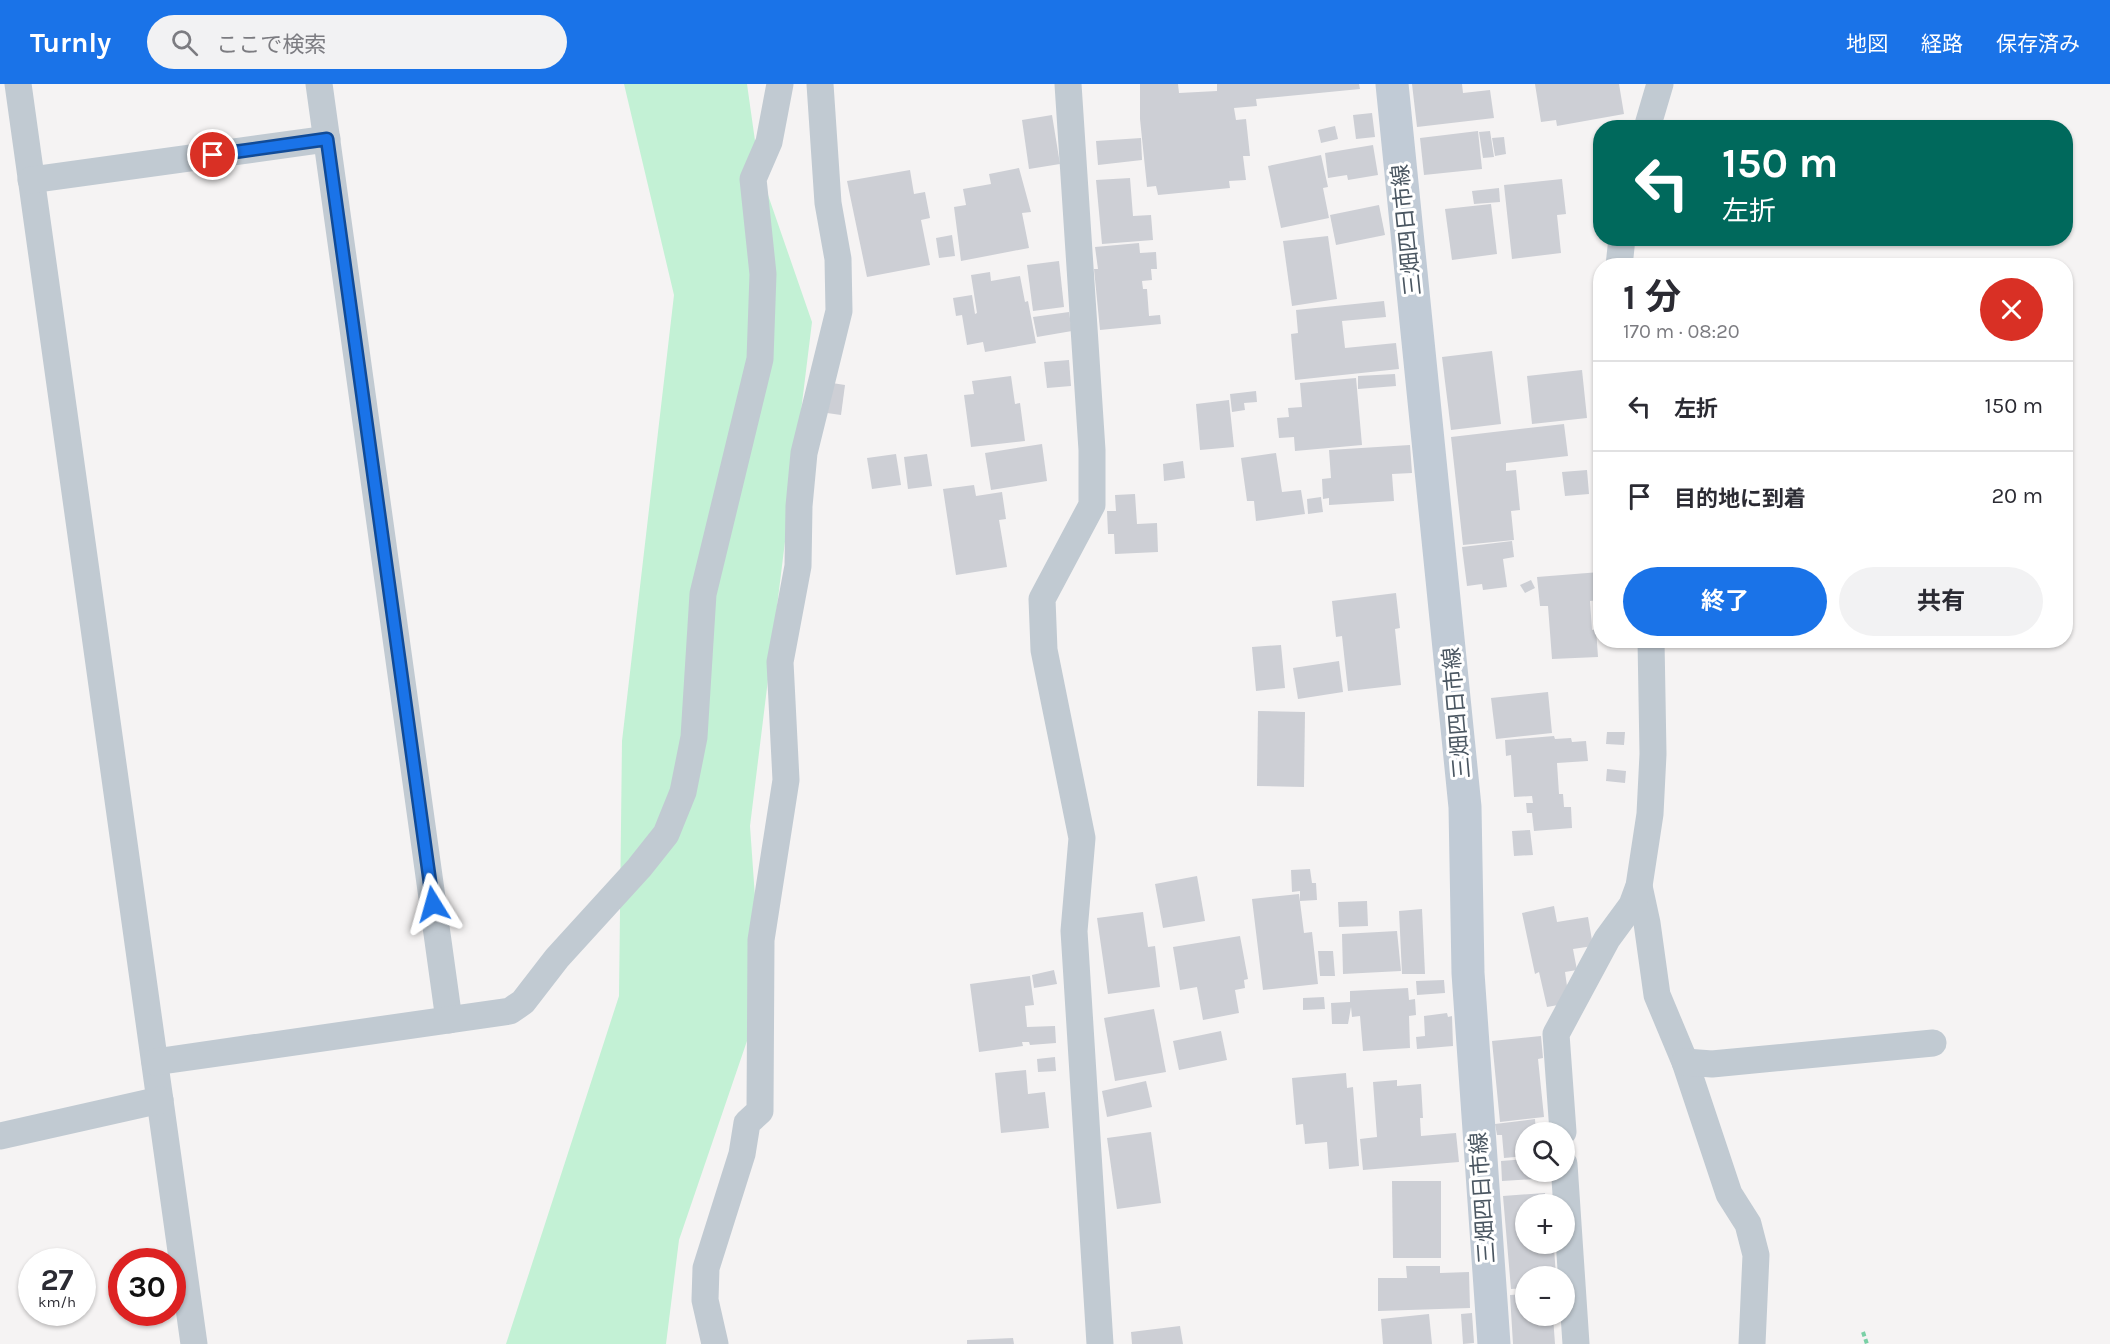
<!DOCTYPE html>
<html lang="ja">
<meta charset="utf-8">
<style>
body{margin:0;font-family:Karla,"Noto Sans JP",sans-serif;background:#f2f2f3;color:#2b2b33;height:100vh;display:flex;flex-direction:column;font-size:22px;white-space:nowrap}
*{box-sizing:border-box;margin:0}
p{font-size:20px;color:#7c7c81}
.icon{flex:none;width:33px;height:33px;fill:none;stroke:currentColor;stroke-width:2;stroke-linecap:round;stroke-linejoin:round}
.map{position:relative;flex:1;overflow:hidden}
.panel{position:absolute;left:1593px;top:174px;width:480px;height:390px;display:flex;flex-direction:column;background:#fff;border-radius:24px;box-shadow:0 2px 4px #0004}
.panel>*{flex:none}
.banner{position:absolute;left:1593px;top:36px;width:480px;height:126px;border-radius:24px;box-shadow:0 2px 4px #0004;background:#00695c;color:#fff;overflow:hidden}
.tools{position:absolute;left:1515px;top:1038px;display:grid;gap:12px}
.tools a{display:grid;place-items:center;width:60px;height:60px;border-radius:50%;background:#fff;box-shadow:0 2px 4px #0004;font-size:30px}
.speed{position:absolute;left:18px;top:1164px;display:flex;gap:12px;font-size:30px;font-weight:700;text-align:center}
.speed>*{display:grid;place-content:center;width:78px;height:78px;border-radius:50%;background:#fff;box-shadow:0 2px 4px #0004;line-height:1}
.speed small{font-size:15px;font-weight:400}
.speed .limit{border:9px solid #d22;background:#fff;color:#111}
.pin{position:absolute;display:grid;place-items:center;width:51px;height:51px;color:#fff;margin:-26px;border:3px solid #fff;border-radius:50%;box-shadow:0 2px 6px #0007}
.me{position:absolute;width:66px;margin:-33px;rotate:352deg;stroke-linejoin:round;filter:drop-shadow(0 0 4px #0008)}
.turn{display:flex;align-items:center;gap:21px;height:126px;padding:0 30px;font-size:27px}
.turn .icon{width:78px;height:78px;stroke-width:2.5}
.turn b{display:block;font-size:42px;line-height:51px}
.round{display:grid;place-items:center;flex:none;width:63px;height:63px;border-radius:32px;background:#f2f2f3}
.head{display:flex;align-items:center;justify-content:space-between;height:102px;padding:0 30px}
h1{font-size:36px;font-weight:700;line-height:45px}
.cta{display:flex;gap:12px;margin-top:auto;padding:12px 30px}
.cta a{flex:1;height:69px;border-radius:36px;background:#1a73e8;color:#fff;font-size:24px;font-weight:700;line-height:69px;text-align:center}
.cta a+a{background:#f2f2f3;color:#2b2b33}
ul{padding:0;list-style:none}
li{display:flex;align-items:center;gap:18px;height:90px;padding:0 30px;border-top:2px solid #e1e1e2}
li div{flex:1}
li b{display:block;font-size:22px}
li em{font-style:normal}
header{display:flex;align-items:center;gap:36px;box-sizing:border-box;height:84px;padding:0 30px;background:#1a73e8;color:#fff}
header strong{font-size:28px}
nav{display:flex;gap:33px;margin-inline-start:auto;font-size:21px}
.search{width:420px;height:54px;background:#f2f2f3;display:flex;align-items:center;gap:15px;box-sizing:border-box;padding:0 21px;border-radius:33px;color:#7c7c81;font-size:22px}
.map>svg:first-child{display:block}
.green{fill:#c3f1d5}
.building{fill:#cdcfd5}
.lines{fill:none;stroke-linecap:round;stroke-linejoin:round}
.path{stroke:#7ad0a6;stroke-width:4;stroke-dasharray:4.5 3;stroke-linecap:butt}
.street{stroke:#c1cad2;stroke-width:27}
.secondary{stroke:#c1cbd6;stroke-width:33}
.route-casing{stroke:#114b97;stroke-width:15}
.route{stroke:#1a73e8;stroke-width:10}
.labels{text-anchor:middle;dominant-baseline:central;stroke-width:6;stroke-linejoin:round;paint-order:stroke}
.street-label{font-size:22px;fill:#4a5661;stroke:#fff}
</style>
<header>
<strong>Turnly</strong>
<div class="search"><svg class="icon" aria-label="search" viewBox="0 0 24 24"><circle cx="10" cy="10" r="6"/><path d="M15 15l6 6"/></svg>ここで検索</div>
<nav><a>地図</a><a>経路</a><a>保存済み</a></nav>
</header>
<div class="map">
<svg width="2110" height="1260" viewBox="0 0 2110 1260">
<rect width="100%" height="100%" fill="#f5f3f3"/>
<path class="green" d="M624 0H747L759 85 812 238 750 742 762 913 679 1156 666 1260H506L619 912 622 657 674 211Z"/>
<g class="building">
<path d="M1140 0H1178L1179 9 1217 7V0H1359L1360 5 1256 15 1257 22 1234 24 1236 36 1246 35 1250 72H1243L1246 96 1229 97 1230 104 1158 111 1156 102 1147 103 1140 35Z"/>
<path d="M1412 0H1462L1463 9 1490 6 1494 34 1417 43Z"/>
<path d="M1535 0H1619L1624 30 1557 42 1556 36 1541 38Z"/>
<path d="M1372 29 1375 53 1356 55 1353 31Z"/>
<path d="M1052 31 1060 80 1029 85 1022 36Z"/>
<path d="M1335 42 1338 55 1321 59 1318 46Z"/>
<path d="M1478 47 1482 85 1424 91 1420 54Z"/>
<path d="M1490 47 1494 73 1483 74 1479 48Z"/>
<path d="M1504 53 1506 70 1495 72 1492 54Z"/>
<path d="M1141 54 1142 76 1098 81 1096 57Z"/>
<path d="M1373 61 1378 91 1348 96 1347 91 1328 94 1325 69Z"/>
<path d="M1321 71 1328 103 1323 104 1329 134 1281 144 1268 82Z"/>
<path d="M1019 84 1031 128 1022 129 1029 164 961 177 954 123 966 121 963 105 991 100 989 90Z"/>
<path d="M910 86 914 110 925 108 930 134 921 136 930 181 867 193 847 97Z"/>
<path d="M1130 94 1133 132 1151 131 1153 156 1102 160 1096 96Z"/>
<path d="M1562 95 1566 130 1557 131 1561 169 1512 175 1504 101Z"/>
<path d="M1499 104 1500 118 1474 120 1472 107Z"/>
<path d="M1491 120 1497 170 1452 176 1445 125Z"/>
<path d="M1379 121 1385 151 1336 161 1330 131Z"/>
<path d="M952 151 955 172 939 174 936 154Z"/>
<path d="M1328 152 1337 215 1292 222 1283 157Z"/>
<path d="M1139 159 1140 169 1156 168 1157 185H1151L1152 196 1142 197 1143 205H1147L1149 232 1160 231 1161 240 1100 246 1094 185H1098L1095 163Z"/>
<path d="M1059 177 1064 223 1033 227 1027 181Z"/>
<path d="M990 188 991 197 1020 192 1025 218 1028 217 1036 259 985 268 983 258 967 261 962 231 956 232 953 214 972 211 975 230 977 229 971 191Z"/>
<path d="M1384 217 1386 233 1342 237 1345 264 1396 259 1399 285 1295 296 1291 250 1298 249 1296 226Z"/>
<path d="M1069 228 1072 247 1037 253 1033 233Z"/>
<path d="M1492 267 1501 340 1451 346 1442 273Z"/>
<path d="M1069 276 1071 302 1047 304 1044 278Z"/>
<path d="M1582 286 1587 334 1532 340 1527 292Z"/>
<path d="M1395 290 1396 302 1358 305V292Z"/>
<path d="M1011 292 1015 320 1020 319 1025 357 971 363 964 311 974 310 972 297Z"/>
<path d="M1356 294 1362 361 1295 367 1294 353 1279 354 1277 334 1289 333 1288 324 1302 323 1300 299Z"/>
<path d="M832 299 845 301 841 331 827 329Z"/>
<path d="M1256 307 1257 318 1244 319 1245 326 1232 328 1230 310Z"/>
<path d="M1229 316 1234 363 1200 366 1196 320Z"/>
<path d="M1564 340 1568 372 1506 379V387L1516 386 1520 426 1511 427 1514 456 1463 461 1451 353Z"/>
<path d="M1042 360 1047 397 991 406 985 369Z"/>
<path d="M1410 361 1412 389 1392 390 1394 417 1329 421V414L1323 415 1322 395 1331 394 1329 366Z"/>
<path d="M1276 369 1282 408 1301 406 1305 430 1256 437 1254 417H1247L1241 374Z"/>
<path d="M896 370 901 401 872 405 867 374Z"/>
<path d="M927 370 932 402 908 405 904 373Z"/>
<path d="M1183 377 1185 394 1164 397 1163 380Z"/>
<path d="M1587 386 1589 410 1565 412 1562 388Z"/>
<path d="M974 401 976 412 1002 408 1006 435 999 436 1007 483 956 491 943 405Z"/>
<path d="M1135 410 1137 440 1157 439 1158 468 1115 470 1114 450H1108L1107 427H1116L1115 411Z"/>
<path d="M1321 413 1323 428 1308 430 1307 415Z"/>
<path d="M1512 457 1514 473 1503 475 1507 503 1483 506 1482 500 1467 502 1462 463Z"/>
<path d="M1600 488V516L1590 517 1592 546 1596 545 1598 573 1552 575 1548 522H1540L1537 493Z"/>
<path d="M1531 496 1535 504 1525 509 1520 501Z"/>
<path d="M1396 509 1400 544 1395 545 1401 601 1348 607 1342 552 1336 553 1332 517Z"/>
<path d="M1281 561 1285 604 1256 607 1252 563Z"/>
<path d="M1339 577 1343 608 1298 615 1293 584Z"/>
<path d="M1548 608 1552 649 1496 655 1491 614Z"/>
<path d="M1258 627 1305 628 1304 703 1257 702Z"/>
<path d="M1607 648H1625L1624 661 1606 660Z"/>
<path d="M1554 652 1555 655 1571 654 1572 658 1586 657 1588 677 1557 679 1559 710H1563L1564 723H1571L1572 744 1534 747 1532 729H1527L1526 719H1533L1532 712 1514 713 1511 671 1506 672 1505 656Z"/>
<path d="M1607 685 1626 687 1625 699 1606 697Z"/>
<path d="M1530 746 1533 771 1514 772 1512 747Z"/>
<path d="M1310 785 1312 799H1316L1317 816 1300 817V807L1292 808 1291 786Z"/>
<path d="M1197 792 1205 837 1163 844 1155 800Z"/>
<path d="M1299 810 1304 849 1312 848 1318 900 1263 906 1252 815Z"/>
<path d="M1367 817 1368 842 1339 843 1338 818Z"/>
<path d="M1554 822 1557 838 1588 833 1593 862 1573 865 1577 886 1565 888 1567 902 1558 921 1547 923 1539 888 1535 890 1522 829Z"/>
<path d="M1422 825 1425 890H1402L1399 827Z"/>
<path d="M1143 828 1148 863 1155 862 1160 903 1108 910 1097 834Z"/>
<path d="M1397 847 1401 887 1343 890 1342 850Z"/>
<path d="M1240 852 1248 895 1244 896 1245 904 1235 906 1239 929 1203 936 1197 903 1180 906 1173 863Z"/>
<path d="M1318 867H1333L1335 892H1320Z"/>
<path d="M1054 886 1057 900 1034 904 1032 891Z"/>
<path d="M1030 892 1034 921 1025 922 1027 943 1055 942 1056 959 1030 961 1029 958H1022L1023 962 979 968 970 900Z"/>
<path d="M1444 896 1445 909 1417 911 1416 897Z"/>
<path d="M1408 904 1409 916 1415 915 1416 931 1409 932 1410 964 1363 967 1360 932 1352 933 1351 923 1348 940H1332L1331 919 1350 918V907Z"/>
<path d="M1324 913 1325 925 1303 926V914Z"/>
<path d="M1154 925 1166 988 1115 997 1104 934Z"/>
<path d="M1447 929 1448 933 1452 932 1453 962 1417 965 1416 953 1425 952 1424 932Z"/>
<path d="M1221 947 1227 976 1179 986 1173 957Z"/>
<path d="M1541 952 1543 974 1538 975 1544 1033 1500 1038 1492 957Z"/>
<path d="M1055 973 1056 987 1038 988 1037 975Z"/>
<path d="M1026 986 1028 1010 1045 1008 1049 1044 1001 1049 995 989Z"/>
<path d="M1346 989 1347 1004 1353 1003 1359 1082 1329 1085 1327 1058 1305 1060 1303 1040 1296 1041 1292 994Z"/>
<path d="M1397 996V1002L1421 1000 1423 1034H1420L1421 1052 1456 1049 1459 1078 1363 1086 1360 1055 1377 1053 1373 998Z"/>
<path d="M1146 997 1152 1023 1107 1033 1102 1007Z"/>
<path d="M1535 1035 1536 1048H1526V1072L1504 1074 1502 1051H1497L1495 1040Z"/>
<path d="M1151 1048 1161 1119 1117 1125 1107 1054Z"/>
<path d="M1526 1075V1088H1550V1094L1502 1097 1501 1077Z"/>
<path d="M1392 1097H1441V1174H1393Z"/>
<path d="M1545 1109 1546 1120H1526V1160H1549V1165L1554 1164 1556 1192H1526V1204L1511 1205 1503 1112Z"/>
<path d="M1406 1182H1440V1189L1469 1188 1470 1224 1378 1227V1194H1407Z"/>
<path d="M1526 1210V1232H1553L1555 1260H1513L1510 1211Z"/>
<path d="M1472 1229 1474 1259 1463 1260 1461 1230Z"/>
<path d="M1429 1230 1432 1260H1383L1381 1235Z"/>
<path d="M1180 1242 1183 1260H1132L1131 1248Z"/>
<path d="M1013 1254 1014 1260H967V1256Z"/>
</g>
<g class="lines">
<path class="path" d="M1863 1248 1867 1260"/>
<g class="street">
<path d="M18 0 194 1260"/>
<path d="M319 0 449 936"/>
<path d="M1068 0 1092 366V421L1042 515 1044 566 1082 754 1074 847 1100 1260"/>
<path d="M1647 44 1660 0"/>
<path d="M31 96 327 55"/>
<path d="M1619 182 1622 154"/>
<path d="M1639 802 1647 839 1657 911 1685 978 1729 1110 1748 1140 1756 1171 1752 1260"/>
<path d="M155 978 510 927 523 918 557 874 639 784 666 750 683 708 694 653 703 510 760 275 763 190 753 95 769 58 780 0"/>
<path d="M1685 978 1712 980 1933 959"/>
<path d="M1563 1048 1556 950 1607 855 1632 821 1639 802 1650 730 1653 670 1651 556"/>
<path d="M0 1052 160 1016"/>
<path d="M1564 1080 1576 1260"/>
<path d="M715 1260 705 1216 706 1184 742 1070 747 1039 760 1027 761 856 786 696 780 578 798 482 799 422 804 369 839 227 838 175 828 119 820 0"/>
</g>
<path class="secondary" d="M1392 0 1465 723 1468 889 1494 1260"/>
</g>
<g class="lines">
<defs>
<path id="route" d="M213 71 327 55 433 820"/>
</defs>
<use href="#route" class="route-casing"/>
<use href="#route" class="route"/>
</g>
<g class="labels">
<g class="street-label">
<text transform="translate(1407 146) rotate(-96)">三畑四日市線</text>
<text transform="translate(1457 629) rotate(-95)">三畑四日市線</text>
<text transform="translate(1483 1114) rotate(-94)">三畑四日市線</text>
</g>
</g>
</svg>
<div class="tools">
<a><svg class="icon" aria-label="search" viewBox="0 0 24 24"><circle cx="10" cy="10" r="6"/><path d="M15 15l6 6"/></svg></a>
<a>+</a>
<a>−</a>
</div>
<div class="speed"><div>27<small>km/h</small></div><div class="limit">30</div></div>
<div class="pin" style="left:213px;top:71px;background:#d93025"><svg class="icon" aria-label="arrive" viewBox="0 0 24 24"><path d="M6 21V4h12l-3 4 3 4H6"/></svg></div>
<svg class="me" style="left:433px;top:820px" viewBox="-20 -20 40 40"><path d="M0-17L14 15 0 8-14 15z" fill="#1a73e8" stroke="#fff" stroke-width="4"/></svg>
<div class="banner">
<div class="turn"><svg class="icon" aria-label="left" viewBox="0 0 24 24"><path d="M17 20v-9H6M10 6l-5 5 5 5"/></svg><div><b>150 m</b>左折</div></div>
</div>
<section class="panel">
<div class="head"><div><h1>1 分</h1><p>170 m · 08:20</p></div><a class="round" style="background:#d93025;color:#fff"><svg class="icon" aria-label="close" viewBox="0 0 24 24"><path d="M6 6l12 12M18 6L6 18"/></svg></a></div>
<ul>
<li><svg class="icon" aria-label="left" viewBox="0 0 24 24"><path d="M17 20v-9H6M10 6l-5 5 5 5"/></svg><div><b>左折</b></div><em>150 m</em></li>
<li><svg class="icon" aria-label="arrive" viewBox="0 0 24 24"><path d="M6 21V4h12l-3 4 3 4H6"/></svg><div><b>目的地に到着</b></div><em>20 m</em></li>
</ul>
<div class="cta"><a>終了</a><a>共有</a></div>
</section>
</div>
